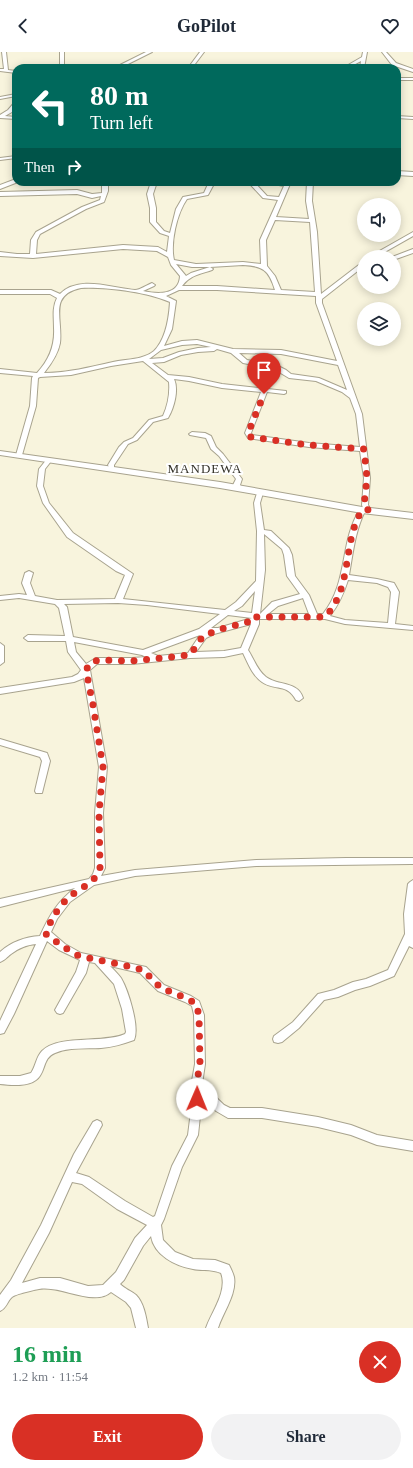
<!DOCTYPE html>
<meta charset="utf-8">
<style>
body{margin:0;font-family:"Times New Roman",serif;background:#f2f2f3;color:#1f2937;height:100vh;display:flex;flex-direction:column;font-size:15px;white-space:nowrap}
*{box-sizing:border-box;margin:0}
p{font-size:13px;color:#747a83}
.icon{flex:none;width:22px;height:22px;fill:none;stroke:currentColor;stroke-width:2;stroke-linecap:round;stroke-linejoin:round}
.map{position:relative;height:1276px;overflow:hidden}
.side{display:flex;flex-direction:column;background:#fff;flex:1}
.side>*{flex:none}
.top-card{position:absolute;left:12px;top:12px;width:389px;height:122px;border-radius:12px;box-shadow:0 2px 10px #0003;background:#00695c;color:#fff;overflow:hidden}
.controls{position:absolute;left:357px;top:146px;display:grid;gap:8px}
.controls a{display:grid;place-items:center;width:44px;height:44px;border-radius:50%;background:#fff;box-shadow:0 2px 10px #0003;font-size:20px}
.pin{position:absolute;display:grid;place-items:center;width:34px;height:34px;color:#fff;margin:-41px -17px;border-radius:50% 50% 50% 0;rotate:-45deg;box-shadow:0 0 4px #0007}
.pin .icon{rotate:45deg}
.me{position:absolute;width:44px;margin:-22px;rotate:1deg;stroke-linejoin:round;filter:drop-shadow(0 0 3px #0008)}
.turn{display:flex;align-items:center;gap:14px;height:84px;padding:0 12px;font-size:18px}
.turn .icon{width:52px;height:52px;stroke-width:2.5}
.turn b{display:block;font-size:28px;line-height:34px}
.then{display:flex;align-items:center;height:38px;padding:0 12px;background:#0003;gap:8px;font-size:15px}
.round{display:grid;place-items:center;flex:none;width:42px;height:42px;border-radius:21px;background:#f2f2f3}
.head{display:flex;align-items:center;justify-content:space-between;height:68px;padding:0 12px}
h1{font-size:24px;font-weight:700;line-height:30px;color:#1e9e55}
.cta{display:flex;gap:8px;margin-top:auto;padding:8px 12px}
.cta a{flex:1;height:46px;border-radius:24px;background:#d93025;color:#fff;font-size:16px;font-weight:700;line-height:46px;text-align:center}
.cta a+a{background:#f2f2f3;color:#1f2937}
header{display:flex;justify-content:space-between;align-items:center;height:52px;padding:0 12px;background:#fff;font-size:18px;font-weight:700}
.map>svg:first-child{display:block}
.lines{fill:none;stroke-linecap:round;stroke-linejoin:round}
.minor-casing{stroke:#a8a38e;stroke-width:2}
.major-casing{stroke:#a8a38e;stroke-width:2}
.minor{fill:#fff;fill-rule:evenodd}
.major{fill:#fff;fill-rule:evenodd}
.route{stroke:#d93025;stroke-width:7;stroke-dasharray:0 12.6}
.labels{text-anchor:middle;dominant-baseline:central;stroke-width:4;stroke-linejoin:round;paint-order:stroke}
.quarter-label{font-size:13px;letter-spacing:1px;fill:#333128;stroke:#fff}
</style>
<header><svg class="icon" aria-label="back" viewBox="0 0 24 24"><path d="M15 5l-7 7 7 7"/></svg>GoPilot<svg class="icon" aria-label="heart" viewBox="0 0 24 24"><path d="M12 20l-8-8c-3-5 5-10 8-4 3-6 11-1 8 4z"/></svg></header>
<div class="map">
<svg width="413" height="1276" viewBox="0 0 413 1276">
<rect width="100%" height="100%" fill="#f8f4dd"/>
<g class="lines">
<defs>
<g id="minor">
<path d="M2 0H6L8 18 16 19V21L0 19V17H4Z"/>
<path d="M60 0H64V13L66 16H62L60 13Z"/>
<path d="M146 0H152L120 16H114Z"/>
<path d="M200 0H204L192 16H188Z"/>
<path d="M363 0H367L364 16H360L361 9 348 16H343L362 5Z"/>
<path d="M382 0H386L396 11 413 17V20L392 13Z"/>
<rect x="397" y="26" width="16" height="2"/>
<path d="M16 42V44L0 47V45Z"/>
<path d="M14 51H16V55L12 60 5 64 16 65V67L0 66V63L8 58Z"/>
<path d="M397 64 413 65V67L397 66Z"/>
<path d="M16 104V106L0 108V106Z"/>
<path d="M397 119 413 120V124L397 123Z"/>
<path d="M16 127V130H18L0 137V133Z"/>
<path d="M102 130H108V139L104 150 86 157 40 182 37 188 36 202 123 193 158 195 167 200 169 184 160 181 150 170V156L147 142 151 130H157L153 142 156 156V170L164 179 170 181 176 157 183 145 204 141 209 130H215L208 143 187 147C177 161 170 191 174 208L196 212 243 210 261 212 260 188 278 148 263 146 248 130H254L267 144 279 145 284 134 263 130 282 131 293 130 290 132 276 165 309 167 306 149 307 130H313L312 149 317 180 321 242 364 209V214L322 247V251L362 362 370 426 368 453 371 458 368 460 365 459C355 479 353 501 349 523L377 527 394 531 399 540 395 572 413 574V578L345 572 325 567H259V572L248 598C254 607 257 618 266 625 278 634 298 629 303 646L299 649 296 648C287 631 275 639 262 630 252 623 248 611 243 601L224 605 190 606 132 612H97L90 618 107 715 103 761 105 816 101 824 135 818 256 808 346 806H413V812H411L256 814 135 824 94 833 70 850 57 867 51 880 65 892 81 901 146 915 164 933 191 944 199 949 204 963 205 1012 202 1032 224 1053 230 1056H262L318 1065 351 1073 377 1083 413 1089V1099L377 1093 351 1083 318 1075 262 1066H228L216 1059 202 1045 198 1083 182 1115 164 1167 161 1173 163 1188 175 1200 193 1207 215 1208 229 1213C231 1217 233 1221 234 1225 237 1242 223 1260 218 1276H206C212 1259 228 1239 221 1221 212 1217 202 1219 193 1217 175 1214 154 1203 151 1184L143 1194 124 1228 120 1232C125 1237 131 1239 136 1243 144 1251 146 1265 148 1276H136L131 1256 126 1250 111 1240C94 1255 61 1233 39 1237 34 1238 16 1242 12 1245 7 1249 7 1256 0 1259V1243L11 1228 41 1173 74 1102 93 1070 97 1068 101 1070 102 1073 76 1121 89 1125 125 1149 153 1165 155 1164 172 1114 188 1083 191 1059 192 1029 195 1012 194 963 192 954 185 950 158 939 140 921 110 914C114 918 118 922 121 926 128 938 140 975 134 988 123 992 113 995 101 996 86 997 69 995 55 1001 42 1006 46 1021 36 1028 27 1035 11 1033 0 1032V1024H20L31 1021C36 1014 36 1005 42 999 59 982 102 992 125 982L126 980 122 957 114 932 95 911 89 910 86 921 63 961 60 962 57 961 55 958 76 920 80 908 59 898 47 889 14 962 4 981 0 982V969L36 892C26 893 19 896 11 902 7 905 5 908 0 910V900C11 890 25 885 40 884 49 864 57 850 75 836L0 855V847L89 827 93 822 95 816V761L99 715 84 626 74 630 0 642V636L72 625 78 622 81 618 68 600 66 589H28L24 586 28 583 65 584 59 556 55 552 19 546 0 548V544L19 542 27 543 22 531 25 521 29 519 33 521 30 531 35 544 57 548 115 547 125 523 116 519 67 485 43 451 37 434 39 417 47 407 49 406 52 408 45 417 43 434 49 451 73 481 133 522 123 547 225 558 236 550 256 529 257 479 254 451 257 441 260 439 263 441 260 451 264 478 271 479 289 496 292 503 295 524 309 543 317 562H323C349 529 339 491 360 457L363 456 362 453 364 426 360 399 309 395 248 386 245 381 261 340 222 336 189 329 174 327C179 338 174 356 168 366L153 370 137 388 128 392 114 413V418H110L108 413 119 395 124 390 133 386 149 368 163 364C168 353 170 341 169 330L143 309 111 314 71 323 40 325 38 326 36 354 22 403 19 405 17 404 16 403 30 354 32 326 33 324 0 321V317L37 321C49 308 55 294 54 276 54 265 52 256 57 246L50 242H0V238H51L60 242C79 223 111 236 135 238 140 238 147 233 152 231L155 233 154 234 143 239C157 242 179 244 180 224L171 213 168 205 157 199 123 197 33 206 0 204V200L17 202H30L31 188 36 180 82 155 100 148 101 144 92 146 77 142 0 144V140L77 138 92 142 102 141ZM275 168 310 170 315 240 281 238 275 224 267 214 266 188ZM176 212 192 215H210L191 221 186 224ZM243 213C263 214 269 218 275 238L217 234H182C190 223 200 222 212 218L213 217 210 215ZM81 236C108 235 146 240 170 250 169 266 166 287 154 299 143 308 127 307 113 310 90 315 68 321 44 321 51 312 58 302 60 291 63 267 48 243 81 236ZM179 238H217L316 244V251L337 309 281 298 233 297 197 288 182 289 164 294 172 277 176 249 166 244ZM197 292 211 295 198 296 179 300 163 306 149 307 161 298 182 293ZM217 297 231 301 243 311 274 317 289 326 316 329 342 340 350 346 356 362 360 395 309 391 252 383 251 381 267 340 284 342 286 341V339L222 332 189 325 168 323 152 311 164 310 181 303 198 300 214 299ZM239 301 281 302 338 313 347 338 319 326 291 322 286 318 278 314 247 308ZM264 482 282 497 284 503 287 524 300 542 272 550 260 562 265 518ZM348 528 377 531 388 535 391 540 388 571 345 568 330 564C339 552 344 541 348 528ZM255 539 252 561 234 559 242 554ZM303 546 309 562H268L278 554ZM118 551 147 553 220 562 199 577 143 598 73 585 67 555 64 552ZM228 563 252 566 218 576H211ZM251 572 241 596 224 599 196 600 206 586 214 582ZM200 583 188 601 158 604 151 601ZM74 590 142 603 146 605 132 606H96L86 612 76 600ZM72 1130 82 1132 117 1157 147 1173 135 1186 116 1220 103 1233 88 1234 60 1226H40L22 1231 49 1181Z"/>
<path d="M413 180V184L376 205H369Z"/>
<path d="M413 197V201L396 207 394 208V205H392Z"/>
<path d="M192 380 205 381 211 384 216 395 223 402 242 427 240 433 242 436 241 437H237L233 433 236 427 219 404 211 397 206 386 190 383 189 382Z"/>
<path d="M0 591 4 594V610L0 613Z"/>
<path d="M0 687 47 701 50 709 42 741H36L35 739 42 709 40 705 0 693Z"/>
<path d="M413 828V896L409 894 394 924 370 934 355 938 338 945 324 948 299 976 282 990 278 991 274 990 273 987 274 984 293 970 318 942 334 938 353 930 366 927 388 918 405 882 404 862 408 832 410 830Z"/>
</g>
<path id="major" d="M0 399 220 430 362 455 413 461V467L362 461 220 436 0 403Z"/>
</defs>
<use href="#minor" class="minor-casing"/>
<use href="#major" class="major-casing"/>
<use href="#minor" class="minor"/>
<use href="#major" class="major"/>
</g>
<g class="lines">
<path class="route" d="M197 1047V1029L200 1012 199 963 196 952 188 947 161 936 143 918 132 915 79 904 62 894 46 882C50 869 57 857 67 847 78 836 96 832 100 816L99 761 103 715 93 653 86 618 91 610 99 608 132 609 190 603 203 584 218 578 255 568V565H325C353 536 342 491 362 458H368L364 453 367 426 364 397 309 393 250 385 248 381 264 342"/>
</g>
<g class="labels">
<g class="quarter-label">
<text x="205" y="416">MANDEWA</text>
</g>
</g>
</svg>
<div class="controls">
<a><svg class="icon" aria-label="sound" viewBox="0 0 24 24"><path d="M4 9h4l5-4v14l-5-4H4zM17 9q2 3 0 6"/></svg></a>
<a><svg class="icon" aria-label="search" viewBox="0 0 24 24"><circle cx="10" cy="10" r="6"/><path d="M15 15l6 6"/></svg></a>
<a><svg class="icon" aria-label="layers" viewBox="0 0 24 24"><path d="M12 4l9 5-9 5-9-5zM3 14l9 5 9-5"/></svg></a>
</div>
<div class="pin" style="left:264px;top:342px;background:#d93025"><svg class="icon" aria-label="arrive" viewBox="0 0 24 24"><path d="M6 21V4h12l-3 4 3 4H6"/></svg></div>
<svg class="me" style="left:197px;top:1047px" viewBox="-20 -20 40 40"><circle r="19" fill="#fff"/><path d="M0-13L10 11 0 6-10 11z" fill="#d93025"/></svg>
<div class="top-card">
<div class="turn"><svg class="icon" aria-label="left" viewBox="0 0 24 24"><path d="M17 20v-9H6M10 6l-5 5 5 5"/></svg><div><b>80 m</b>Turn left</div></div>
<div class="then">Then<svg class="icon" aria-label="right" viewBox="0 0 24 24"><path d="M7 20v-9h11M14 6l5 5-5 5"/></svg></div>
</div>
</div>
<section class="side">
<div class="head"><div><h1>16 min</h1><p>1.2 km · 11:54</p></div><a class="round" style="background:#d93025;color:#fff"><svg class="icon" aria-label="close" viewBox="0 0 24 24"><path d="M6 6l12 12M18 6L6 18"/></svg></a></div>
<div class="cta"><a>Exit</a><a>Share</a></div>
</section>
